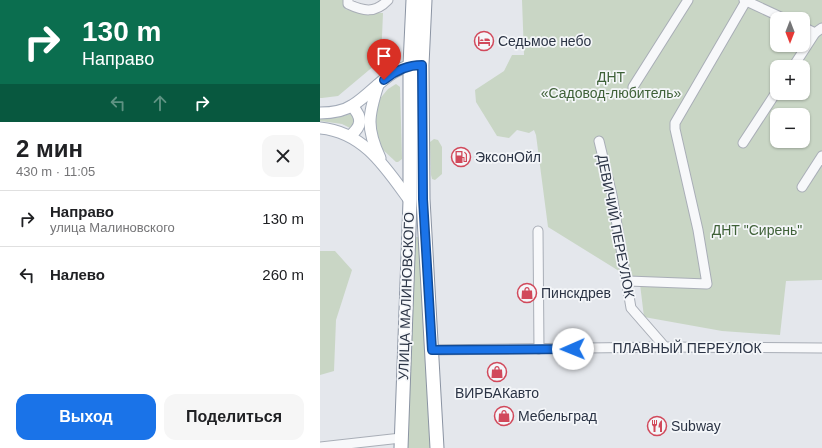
<!DOCTYPE html>
<html lang="ru">
<meta charset="utf-8">
<style>
body{margin:0;font-family:Arial,sans-serif;background:#f6f6f6;color:#202124;height:100vh;display:flex;flex-direction:column;font-size:15px;white-space:nowrap}
*{box-sizing:border-box;margin:0}
p{font-size:13px;color:#757577}
.icon{flex:none;width:22px;height:22px;fill:none;stroke:currentColor;stroke-width:2;stroke-linecap:round;stroke-linejoin:round}
.map{position:relative;flex:1;overflow:hidden}
.sheet{display:flex;flex-direction:column;background:#fff;width:320px}
.sheet>*{flex:none}
.top-card{background:#0b6e4f;color:#fff;overflow:hidden}
.needle{width:26px;rotate:180deg}
.tools{position:absolute;left:450px;top:12px;display:grid;gap:8px}
.tools a{display:grid;place-items:center;width:40px;height:40px;border-radius:8px;background:#fff;box-shadow:0 1px 3px #0004;font-size:20px}
.pin{position:absolute;display:grid;place-items:center;width:34px;height:34px;color:#fff;margin:-41px -17px;border-radius:50% 50% 50% 0;rotate:-45deg;box-shadow:0 0 4px #0007}
.pin .icon{rotate:45deg}
.me{position:absolute;width:44px;margin:-22px;rotate:269deg;stroke-linejoin:round;filter:drop-shadow(0 0 3px #0008)}
.turn{display:flex;align-items:center;gap:14px;height:84px;padding:0 16px;font-size:18px}
.turn .icon{width:52px;height:52px;stroke-width:2.5}
.turn b{display:block;font-size:28px;line-height:34px}
.lanes{display:flex;align-items:center;height:38px;padding:0 16px;background:#0003;justify-content:center;gap:20px;direction:ltr}
.lanes .off{opacity:.35}
.round{display:grid;place-items:center;flex:none;width:42px;height:42px;border-radius:12px;background:#f6f6f6}
.head{display:flex;align-items:center;justify-content:space-between;height:68px;padding:0 16px}
h1{font-size:24px;font-weight:700;line-height:30px}
.button{display:flex;gap:8px;margin-top:auto;padding:8px 16px}
.button a{flex:1;height:46px;border-radius:12px;background:#1a73e8;color:#fff;font-size:16px;font-weight:700;line-height:46px;text-align:center}
.button a+a{background:#f6f6f6;color:#202124}
ul{padding:0;list-style:none}
li{display:flex;align-items:center;gap:12px;height:56px;padding:0 16px;border-top:1px solid #e0e0e0}
li div{flex:1}
li b{display:block;font-size:15px}
li em{font-style:normal}
main{display:flex;flex:1;min-height:0}
.map>svg:first-child{display:block}
.green{fill:#c9d6c5;fill-rule:evenodd}
.lines{fill:none;stroke-linecap:round;stroke-linejoin:round}
.minor-casing{stroke:#a9aeb7;stroke-width:11}
.major-casing{stroke:#a3abb8;stroke-width:13}
.highway-casing{stroke:#8b94a3;stroke-width:15}
.minor{stroke:#f7f8fa;stroke-width:9}
.major{stroke:#fff;stroke-width:11}
.highway{stroke:#fff;stroke-width:13}
.route-casing{stroke:#114b97;stroke-width:10}
.route{stroke:#1a73e8;stroke-width:7}
.labels{text-anchor:middle;dominant-baseline:central;stroke-width:3.5;stroke-linejoin:round;paint-order:stroke}
.poi-label{font-size:14px;fill:#2b3445;stroke:#f4f6f9;text-anchor:start}
.park-label{font-size:14px;fill:#3f6138;stroke:#f4f6f9}
.street-label{font-size:14px;fill:#2b3445;stroke:#f4f6f9}
</style>
<main>
<section class="sheet">
<div class="top-card">
<div class="turn"><svg class="icon" aria-label="right" viewBox="0 0 24 24"><path d="M7 20v-9h11M14 6l5 5-5 5"/></svg><div><b>130 m</b>Направо</div></div>
<div class="lanes"><svg class="icon off" aria-label="left" viewBox="0 0 24 24"><path d="M17 20v-9H6M10 6l-5 5 5 5"/></svg><svg class="icon off" aria-label="ahead" viewBox="0 0 24 24"><path d="M12 20V5M6 11l6-6 6 6"/></svg><svg class="icon" aria-label="right" viewBox="0 0 24 24"><path d="M7 20v-9h11M14 6l5 5-5 5"/></svg></div>
</div>
<div class="head"><div><h1>2 мин</h1><p>430 m · 11:05</p></div><a class="round"><svg class="icon" aria-label="close" viewBox="0 0 24 24"><path d="M6 6l12 12M18 6L6 18"/></svg></a></div>
<ul>
<li><svg class="icon" aria-label="right" viewBox="0 0 24 24"><path d="M7 20v-9h11M14 6l5 5-5 5"/></svg><div><b>Направо</b><p>улица Малиновского</p></div><em>130 m</em></li>
<li><svg class="icon" aria-label="left" viewBox="0 0 24 24"><path d="M17 20v-9H6M10 6l-5 5 5 5"/></svg><div><b>Налево</b></div><em>260 m</em></li>
</ul>
<div class="button"><a>Выход</a><a>Поделиться</a></div>
</section>
<div class="map">
<svg width="502" height="448" viewBox="0 0 502 448">
<rect width="100%" height="100%" fill="#e4e7ec"/>
<g class="green">
<path d="M0 0H25V9L39 13H63L61 60 18 96 2 98H0Z"/>
<path d="M202 0H502V280L466 281 460 335 402 331 324 317 320 284 228 227 216 135 214 130 209 133 197 130 189 138 177 136 156 102 155 90 184 71 192 55H204ZM457 19H483V45H457ZM457 67H483V93H457ZM457 115H483V141H457Z"/>
<path d="M76 84 80 87 82 159 78 162H76L61 148 53 125 58 101 68 89Z"/>
<path d="M33 113 35 122 32 129 22 124 0 121V119L16 118Z"/>
<path d="M114 139 118 140 122 147V174L115 180 112 179 111 175 110 142Z"/>
<path d="M96 237H98L105 322 110 448H87L91 311Z"/>
<path d="M0 251H15L32 270 16 320 14 371 0 375Z"/>
</g>
<g class="lines">
<defs>
<g id="minor">
<path d="M28 0V4C43 11 55 14 68 0"/>
<path d="M424 0 465 19"/>
<path d="M483 27 495 33 502 28"/>
<path d="M473 67 495 33"/>
<path d="M313 87 368 0"/>
<path d="M279 141 292 195 311 308 345 347"/>
<path d="M423 143 457 91"/>
<path d="M482 187 502 156"/>
<path d="M218 231 219 349"/>
<path d="M308 281 387 284 378 230 355 129V123L426 1"/>
<path d="M112 350 345 347 502 348"/>
<path d="M0 447 81 438"/>
</g>
<g id="major">
<path d="M58 85C48 116 46 128 60 158"/>
<path d="M0 113C11 113 24 111 33 105 54 92 71 65 98 65"/>
<path d="M0 128C44 132 66 168 90 201"/>
<path d="M30 136C42 126 43 118 32 106"/>
</g>
<g id="highway">
<path d="M105 0 102 65 103 199 117 448"/>
<path d="M81 448 90 201V65L93 0"/>
</g>
</defs>
<use href="#minor" class="minor-casing"/>
<use href="#major" class="major-casing"/>
<use href="#highway" class="highway-casing"/>
<use href="#minor" class="minor"/>
<use href="#major" class="major"/>
<use href="#highway" class="highway"/>
</g>
<g class="lines">
<defs>
<path id="route" d="M64 80C76 70 87 65 102 65L103 199 112 350 253 349"/>
</defs>
<use href="#route" class="route-casing"/>
<use href="#route" class="route"/>
</g>
<defs>
<symbol id="hotel-ring" viewBox="-11 -11 22 22"><circle r="9.5" fill="#f4f6f9" stroke="#d1495b" stroke-width="1.5"/><path d="M-6-4.5h1.5V1H6V5H4.5V3h-9V5H-6ZM-4 0a1.8 1.8 0 1 1 3.6 0ZM.5 0V-2.5h3Q6-2.5 6 0Z" fill="#d1495b"/></symbol>
<symbol id="fuel-ring" viewBox="-11 -11 22 22"><circle r="9.5" fill="#f4f6f9" stroke="#d1495b" stroke-width="1.5"/><path d="M-5.5-6h7V0h2V4h1.3V-2.5L3-4.5l.8-.8L6-3V5H2.5V1h-1V6h-7ZM-4.2-4.7v3.2H.2V-4.7Z" fill="#d1495b"/></symbol>
<symbol id="shop-ring" viewBox="-11 -11 22 22"><circle r="9.5" fill="#f4f6f9" stroke="#d1495b" stroke-width="1.5"/><path d="M-5-2.5h2.3a2.7 3.5 0 0 1 5.4 0H5L5.5 6h-11ZM-1.5-2.5h3a1.5 2.3 0 0 0-3 0Z" fill="#d1495b"/></symbol>
<symbol id="restaurant-ring" viewBox="-11 -11 22 22"><circle r="9.5" fill="#f4f6f9" stroke="#d1495b" stroke-width="1.5"/><path d="M-5-6h1v4h1v-4h1v4h1v-4h1v5L-1.5 .5V6h-2V.5L-5-1ZM5-6V6H3V1.5H1.5Q1.5-4 5-6Z" fill="#d1495b"/></symbol>
</defs>
<g fill-rule="evenodd">
<use href="#hotel-ring" x="153" y="30" width="22" height="22"/>
<use href="#fuel-ring" x="130" y="146" width="22" height="22"/>
<use href="#shop-ring" x="196" y="282" width="22" height="22"/>
<use href="#shop-ring" x="166" y="361" width="22" height="22"/>
<use href="#shop-ring" x="173" y="405" width="22" height="22"/>
<use href="#restaurant-ring" x="326" y="415" width="22" height="22"/>
</g>
<g class="labels">
<g class="poi-label">
<text x="178" y="41">Седьмое небо</text>
<text x="155" y="157">ЭксонОйл</text>
<text x="221" y="293">Пинскдрев</text>
<text x="177" y="393" text-anchor="middle">ВИРБАКавто</text>
<text x="198" y="416">Мебельград</text>
<text x="351" y="426">Subway</text>
</g>
<g class="park-label">
<text x="291" y="77">ДНТ<tspan x="291" dy="16">«Садовод-любитель»</tspan></text>
<text x="437" y="230">ДНТ "Сирень"</text>
</g>
<g class="street-label">
<text transform="translate(296 226) rotate(79)">ДЕВИЧИЙ ПЕРЕУЛОК</text>
<text transform="translate(86 296) rotate(-88)">УЛИЦА МАЛИНОВСКОГО</text>
<text x="367" y="348">ПЛАВНЫЙ ПЕРЕУЛОК</text>
</g>
</g>
</svg>
<div class="tools">
<a><svg class="needle" viewBox="-14 -14 28 28"><path d="M0-13l5 13h-10z" fill="#e53935"/><path d="M0 13l5-13h-10z" fill="#757577"/></svg></a>
<a>+</a>
<a>−</a>
</div>
<div class="pin" style="left:64px;top:80px;background:#d93025"><svg class="icon" aria-label="arrive" viewBox="0 0 24 24"><path d="M6 21V4h12l-3 4 3 4H6"/></svg></div>
<svg class="me" style="left:253px;top:349px" viewBox="-20 -20 40 40"><circle r="19" fill="#fff"/><path d="M0-13L10 11 0 6-10 11z" fill="#1a73e8"/></svg>
</div>
</main>
